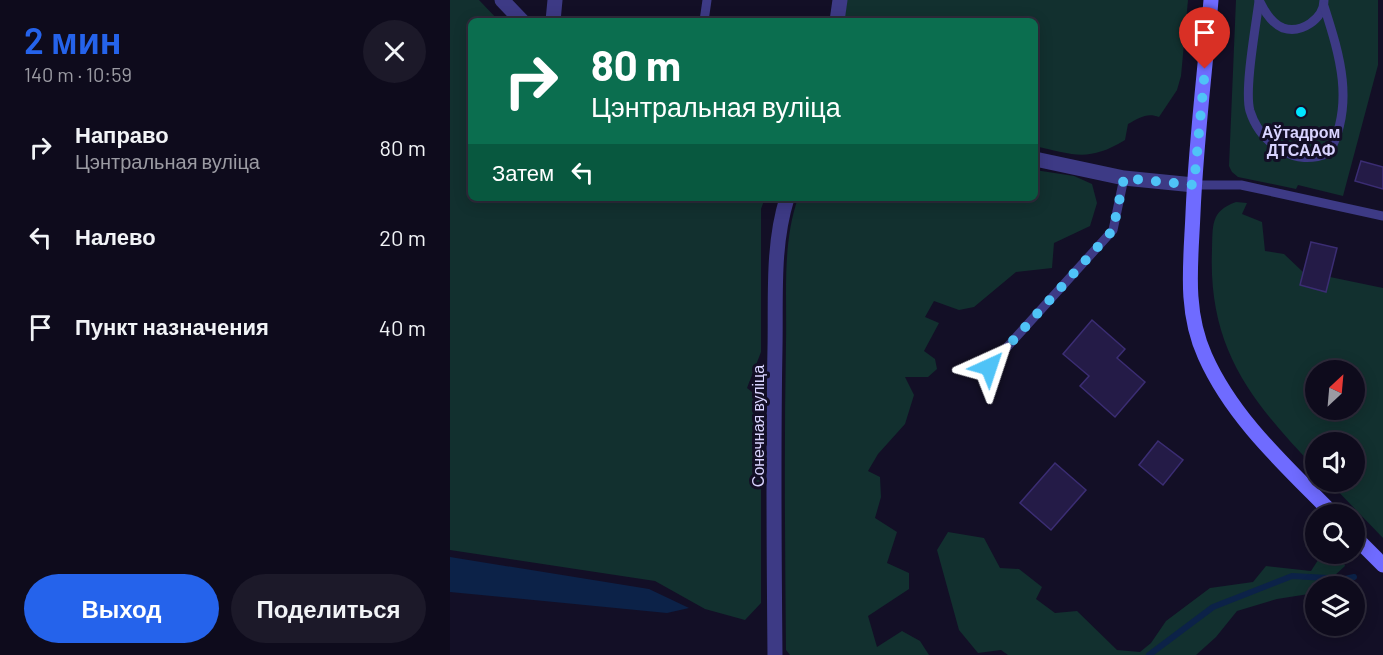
<!DOCTYPE html>
<html lang="ru">
<meta charset="utf-8">
<style>
body{margin:0;font-family:Barlow,sans-serif;background:#1c1929;color:#f1f3f6;height:100vh;display:flex;flex-direction:column;font-size:22px;white-space:nowrap}
*{box-sizing:border-box;margin:0}
p{font-size:20px;color:#9b9ba3}
.icon{flex:none;width:33px;height:33px;fill:none;stroke:currentColor;stroke-width:2;stroke-linecap:round;stroke-linejoin:round}
.map{position:relative;flex:1;overflow:hidden}
.drawer{display:flex;flex-direction:column;background:#0e0b1c;width:450px}
.drawer>*{flex:none}
.top-card{position:absolute;left:18px;top:18px;width:570px;height:183px;border-radius:9px;box-shadow:0 3px 15px #0003,0 0 0 2px #2e2b3b;background:#0b6e4f;color:#fff;overflow:hidden}
.needle{width:39px;rotate:26deg}
.fabs{position:absolute;left:855px;top:360px;display:grid;gap:12px}
.fabs a{display:grid;place-items:center;width:60px;height:60px;border-radius:50%;background:#0e0b1c;box-shadow:0 3px 15px #0003,0 0 0 2px #2e2b3b;font-size:30px}
.pin{position:absolute;display:grid;place-items:center;width:51px;height:51px;color:#fff;margin:-62px -26px;border-radius:50% 50% 50% 0;rotate:-45deg;box-shadow:0 0 6px #0007}
.pin .icon{rotate:45deg}
.me{position:absolute;width:66px;margin:-33px;rotate:42deg;stroke-linejoin:round;filter:drop-shadow(0 0 4px #0008)}
.turn{display:flex;align-items:center;gap:21px;height:126px;padding:0 24px;font-size:27px}
.turn .icon{width:78px;height:78px;stroke-width:2.5}
.turn b{display:block;font-size:42px;line-height:51px}
.then{display:flex;align-items:center;height:57px;padding:0 24px;background:#0003;gap:12px;font-size:22px}
.round{display:grid;place-items:center;flex:none;width:63px;height:63px;border-radius:32px;background:#1c1929}
.headline{display:flex;align-items:center;justify-content:space-between;height:102px;padding:0 24px}
h1{font-size:36px;font-weight:600;line-height:45px;color:#2563eb}
.action{display:flex;gap:12px;margin-top:auto;padding:12px 24px}
.action a{flex:1;height:69px;border-radius:36px;background:#2563eb;color:#fff;font-size:24px;font-weight:600;line-height:69px;text-align:center}
.action a+a{background:#1c1929;color:#f1f3f6}
ul{padding:0;list-style:none}
li{display:flex;align-items:center;gap:18px;height:90px;padding:0 24px}
li div{flex:1}
li b{display:block;font-size:22px}
li em{font-style:normal}
main{display:flex;flex:1;min-height:0}
.map>svg:first-child{display:block}
.green{fill:#12302f;fill-rule:evenodd}
.water{fill:#0c2248}
.lines{fill:none;stroke-linecap:round;stroke-linejoin:round}
.stream{stroke:#0c2248;stroke-width:6}
.building{fill:#241b47;stroke:#3b2d73;stroke-width:1.5}
.lane{stroke:#3d3a85;stroke-width:9}
.street{stroke:#3d3a85;stroke-width:15}
.secondary{stroke:#6f6bff;stroke-width:15}
.route{stroke:#4fc3f7;stroke-width:10;stroke-dasharray:0 18}
.poi-dot{fill:#00e5ff;stroke:#130f26;stroke-width:2}
.labels{text-anchor:middle;dominant-baseline:central;stroke-width:6;stroke-linejoin:round;paint-order:stroke}
.poi-label{font-size:16px;font-weight:bold;fill:#d9d4ff;stroke:#130f26}
.street-label{font-size:16px;fill:#d9d4ff;stroke:#130f26}
</style>
<main>
<section class="drawer">
<div class="headline"><div><h1>2 мин</h1><p>140 m · 10:59</p></div><a class="round"><svg class="icon" aria-label="close" viewBox="0 0 24 24"><path d="M6 6l12 12M18 6L6 18"/></svg></a></div>
<ul>
<li><svg class="icon" aria-label="right" viewBox="0 0 24 24"><path d="M7 20v-9h11M14 6l5 5-5 5"/></svg><div><b>Направо</b><p>Цэнтральная вуліца</p></div><em>80 m</em></li>
<li><svg class="icon" aria-label="left" viewBox="0 0 24 24"><path d="M17 20v-9H6M10 6l-5 5 5 5"/></svg><div><b>Налево</b></div><em>20 m</em></li>
<li><svg class="icon" aria-label="arrive" viewBox="0 0 24 24"><path d="M6 21V4h12l-3 4 3 4H6"/></svg><div><b>Пункт назначения</b></div><em>40 m</em></li>
</ul>
<div class="action"><a>Выход</a><a>Поделиться</a></div>
</section>
<div class="map">
<svg width="933" height="655" viewBox="0 0 933 655">
<rect width="100%" height="100%" fill="#130f26"/>
<g class="green">
<path d="M0 0H29L49 21H21V198H315L311 209V352L297 388 311 399V603L295 620 255 609 205 581 0 550Z"/>
<path d="M397 0H738L731 76 727 90 709 117C697 112 689 118 678 124L675 140C639 162 624 155 585 146V21H394Z"/>
<path d="M786 0H928V65L893 196 848 185 846 189 788 177 782 172 779 166Z"/>
<path d="M585 170 624 176 642 184 647 203 640 226 604 243 602 268 566 272 524 307 509 310 484 301 475 317 489 323 474 351 485 359 487 369 478 377H455L464 395 455 424 428 454 418 471 430 477 431 497 425 518 447 532 437 563 459 573V589L418 616 427 647 452 631 470 641 479 655H340L336 650C335 547 334 445 336 343 337 295 332 244 348 198H585Z"/>
<path d="M786 202 797 203 792 214 812 222 815 251 834 254 853 272 850 285 875 292 880 277 933 288V538L879 482H904V442H866L865 468C801 401 758 348 762 250 763 226 760 211 786 202ZM866 370H904V410H866Z"/>
<path d="M498 532 534 538 550 568 569 569 592 587 586 599 605 613 627 611 667 650 690 652 701 643 716 621 760 588 803 582 816 566 861 571 872 554H891L895 566 873 586H866L865 593 827 599 787 611 766 637 746 655H558L551 650 528 653 509 630 487 550Z"/>
</g>
<path class="water" d="M0 557 199 589 239 608 217 613 0 592Z"/>
<g class="lines">
<path class="stream" d="M699 655 763 607 842 576 895 579 904 577"/>
</g>
<g class="building">
<path d="M911 161 933 167V189L905 181Z"/>
<path d="M861 242 887 248 876 292 850 285Z"/>
<path d="M642 320 675 349 667 358 695 382 665 417 630 386 639 376 613 354Z"/>
<path d="M708 441 733 460 713 485 689 465Z"/>
<path d="M605 463 636 490 601 530 570 503Z"/>
</g>
<g class="lines">
<g class="lane">
<path d="M809 0C814 11 821 23 833 28 851 34 874 19 874 0"/>
<path d="M809 1C806 25 794 90 800 111 805 127 816 141 831 150 847 159 861 160 879 153 905 104 890 56 874 6"/>
<path d="M254 21 257 0"/>
<path d="M744 185H791L933 216"/>
<path d="M539 367 663 230 674 178"/>
</g>
<g class="street">
<path d="M52 0 72 21"/>
<path d="M103 21 105 0"/>
<path d="M387 21 390 0"/>
<path d="M585 159 674 178 744 185"/>
<path d="M325 655C324 553 323 450 325 348 326 298 322 246 337 198"/>
</g>
<g class="secondary">
<path d="M761 0C755 71 746 142 743 213 741 262 734 310 755 356 783 419 836 466 883 514"/>
<path d="M904 536 933 565"/>
</g>
</g>
<g class="lines">
<path class="route" d="M539 367 663 230 674 178 744 185 755 69"/>
</g>
<circle class="poi-dot" cx="851" cy="112" r="6"/>
<g class="labels">
<g class="poi-label">
<text x="851" y="131">Аўтадром<tspan x="851" dy="18">ДТСААФ</tspan></text>
</g>
<g class="street-label">
<text transform="translate(307 426) rotate(-90)">Сонечная вуліца</text>
</g>
</g>
</svg>
<div class="fabs">
<a><svg class="needle" viewBox="-14 -14 28 28"><path d="M0-13l5 13h-10z" fill="#e53935"/><path d="M0 13l5-13h-10z" fill="#9b9ba3"/></svg></a>
<a><svg class="icon" aria-label="sound" viewBox="0 0 24 24"><path d="M4 9h4l5-4v14l-5-4H4zM17 9q2 3 0 6"/></svg></a>
<a><svg class="icon" aria-label="search" viewBox="0 0 24 24"><circle cx="10" cy="10" r="6"/><path d="M15 15l6 6"/></svg></a>
<a><svg class="icon" aria-label="layers" viewBox="0 0 24 24"><path d="M12 4l9 5-9 5-9-5zM3 14l9 5 9-5"/></svg></a>
</div>
<div class="pin" style="left:755px;top:69px;background:#d93025"><svg class="icon" aria-label="arrive" viewBox="0 0 24 24"><path d="M6 21V4h12l-3 4 3 4H6"/></svg></div>
<svg class="me" style="left:539px;top:367px" viewBox="-20 -20 40 40"><path d="M0-17L14 15 0 8-14 15z" fill="#4fc3f7" stroke="#fff" stroke-width="4"/></svg>
<div class="top-card">
<div class="turn"><svg class="icon" aria-label="right" viewBox="0 0 24 24"><path d="M7 20v-9h11M14 6l5 5-5 5"/></svg><div><b>80 m</b>Цэнтральная вуліца</div></div>
<div class="then">Затем<svg class="icon" aria-label="left" viewBox="0 0 24 24"><path d="M17 20v-9H6M10 6l-5 5 5 5"/></svg></div>
</div>
</div>
</main>
